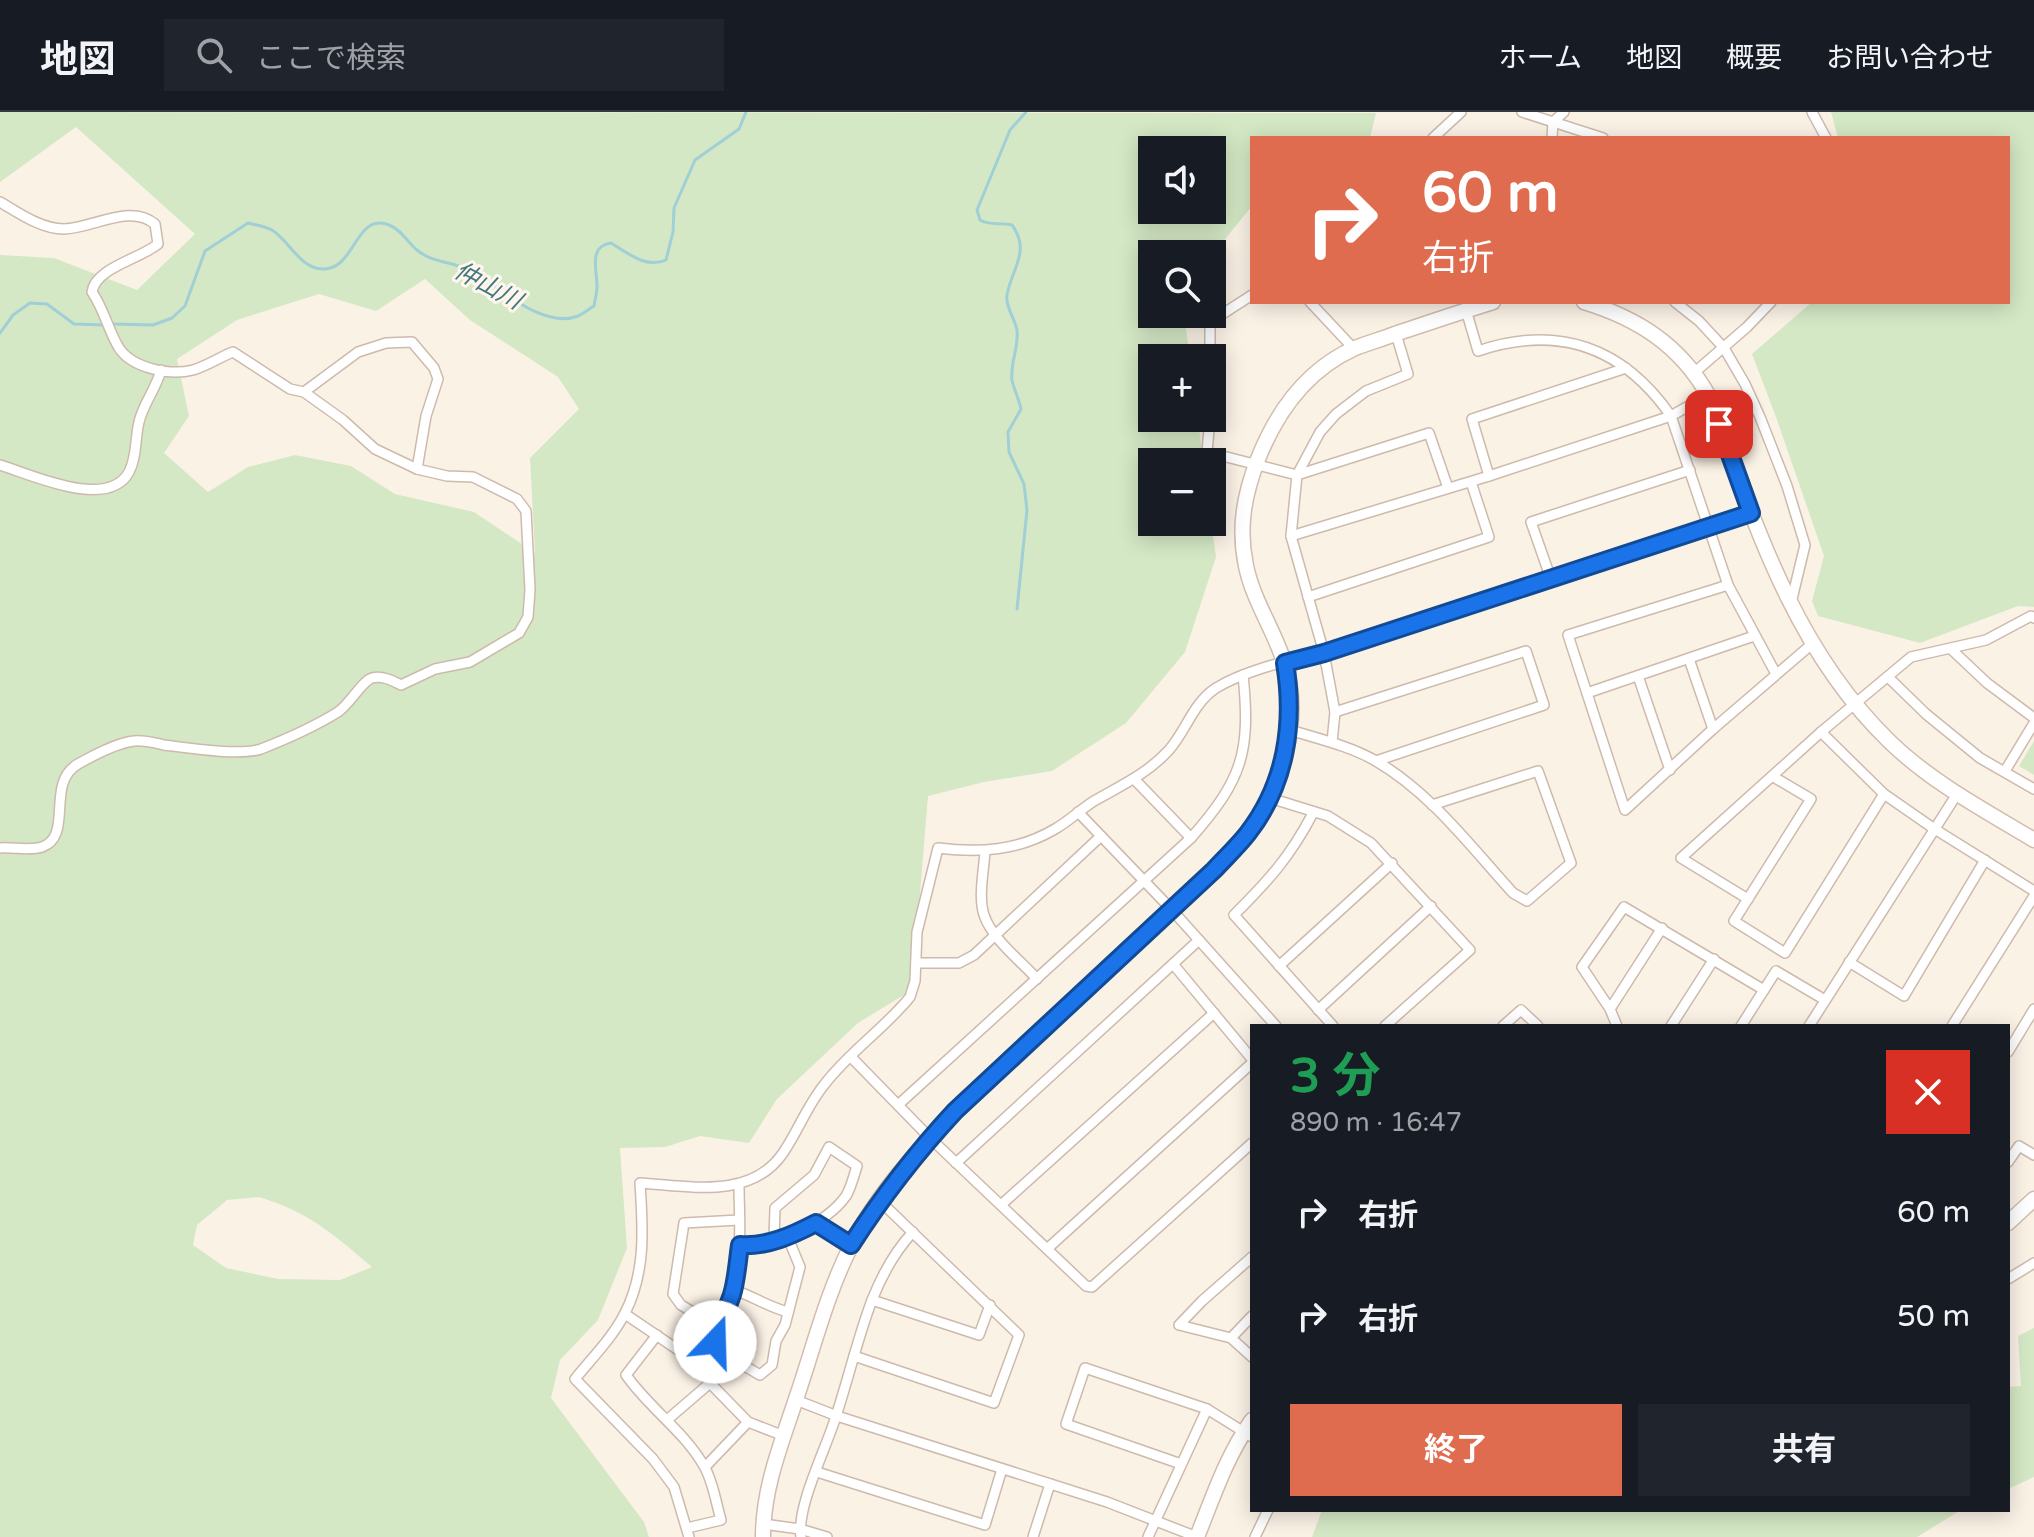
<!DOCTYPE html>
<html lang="ja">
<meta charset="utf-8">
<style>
body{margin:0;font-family:"Varela Round","Noto Sans JP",sans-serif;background:#20242c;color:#f1f3f6;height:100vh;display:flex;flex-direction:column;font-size:30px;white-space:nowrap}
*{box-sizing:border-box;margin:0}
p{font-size:26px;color:#9ea1a6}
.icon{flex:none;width:44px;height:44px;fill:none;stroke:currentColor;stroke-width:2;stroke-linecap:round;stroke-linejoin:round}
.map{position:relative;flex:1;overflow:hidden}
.details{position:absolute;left:1250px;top:912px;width:760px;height:488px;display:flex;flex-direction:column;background:#171b24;border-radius:0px;box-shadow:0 4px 20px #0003}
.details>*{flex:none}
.hud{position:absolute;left:1250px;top:24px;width:760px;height:168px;border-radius:0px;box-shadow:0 4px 20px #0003;background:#e06c50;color:#fff;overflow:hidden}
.buttons{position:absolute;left:1138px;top:24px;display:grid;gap:16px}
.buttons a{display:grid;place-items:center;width:88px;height:88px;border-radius:0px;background:#171b24;box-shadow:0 4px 20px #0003;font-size:40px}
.pin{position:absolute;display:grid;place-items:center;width:68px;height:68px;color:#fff;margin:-34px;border-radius:16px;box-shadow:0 4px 12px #0006}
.me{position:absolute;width:88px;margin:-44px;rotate:21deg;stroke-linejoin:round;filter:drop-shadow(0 0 6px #0008)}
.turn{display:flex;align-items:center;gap:28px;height:168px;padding:0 40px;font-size:36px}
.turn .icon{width:104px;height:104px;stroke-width:2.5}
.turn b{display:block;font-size:56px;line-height:68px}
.round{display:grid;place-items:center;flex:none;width:84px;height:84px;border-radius:0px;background:#20242c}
.head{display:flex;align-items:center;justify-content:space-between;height:136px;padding:0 40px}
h1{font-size:48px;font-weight:700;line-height:60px;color:#1e9e55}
.action{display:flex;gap:16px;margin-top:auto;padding:16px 40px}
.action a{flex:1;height:92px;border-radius:0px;background:#e06c50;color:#fff;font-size:32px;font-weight:700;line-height:92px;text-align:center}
.action a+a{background:#20242c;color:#f1f3f6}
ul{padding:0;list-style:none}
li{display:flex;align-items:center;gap:24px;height:104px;padding:0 40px}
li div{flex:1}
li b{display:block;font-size:30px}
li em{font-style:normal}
header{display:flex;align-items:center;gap:48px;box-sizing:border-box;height:112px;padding:0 40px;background:#171b24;border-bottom:2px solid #363941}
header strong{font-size:38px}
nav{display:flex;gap:44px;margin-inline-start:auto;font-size:28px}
.search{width:560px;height:72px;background:#20242c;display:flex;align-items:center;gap:20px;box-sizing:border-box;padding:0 28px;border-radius:0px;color:#9ea1a6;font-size:30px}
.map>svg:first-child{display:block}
.green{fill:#d4e8c5;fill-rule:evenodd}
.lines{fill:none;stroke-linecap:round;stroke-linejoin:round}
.stream{stroke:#a1cfd6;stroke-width:3}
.street-casing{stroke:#cdbaac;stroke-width:12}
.secondary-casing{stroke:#d1bcad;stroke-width:17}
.street{stroke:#fff;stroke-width:9}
.secondary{stroke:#fff;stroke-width:14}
.route-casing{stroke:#114b97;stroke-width:20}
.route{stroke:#1a73e8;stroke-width:14}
.labels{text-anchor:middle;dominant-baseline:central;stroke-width:6;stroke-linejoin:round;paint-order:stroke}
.water-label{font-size:24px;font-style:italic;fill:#43777f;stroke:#fef6ec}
</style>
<header>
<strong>地図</strong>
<div class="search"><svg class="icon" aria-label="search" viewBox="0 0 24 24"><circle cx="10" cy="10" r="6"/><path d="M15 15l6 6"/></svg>ここで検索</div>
<nav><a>ホーム</a><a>地図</a><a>概要</a><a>お問い合わせ</a></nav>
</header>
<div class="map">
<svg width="2034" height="1425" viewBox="0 0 2034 1425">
<rect width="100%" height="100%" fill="#fbf2e6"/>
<g class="green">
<path d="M0 0 1376 1 1370 26H1252V94L1212 143 1152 142V202H1184L1190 246H1152V306H1198L1203 350H1152V410H1211L1216 445 1185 540 1126 611 1052 659 984 670 928 684 912 878 858 911 777 987 749 1031 700 1024 665 1035 620 1036 627 1136 598 1208 560 1248 551 1286 644 1410 649 1425H0V143L54 146 137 178 195 122 76 15 0 70ZM1152 38H1212V98H1152ZM425 167 470 208 558 265 579 297 530 346 535 441 474 400 395 382 351 354 295 343 248 355 208 380 164 341 189 304 177 247 237 208 319 182 376 199ZM259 1085C309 1100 333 1122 372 1155L340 1168 278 1167 226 1156 193 1133 197 1113 227 1088Z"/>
<path d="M1831 0H2034V495L2018 494 1920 531 1818 504 1812 489 1824 444 1776 305 1752 242 1812 190H2008V26H1838Z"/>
<path d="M2034 629V663L2019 654Z"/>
<path d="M2034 1216V1365L2008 1377V1275L2021 1274 2018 1224Z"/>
<path d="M1322 1398H1961L1917 1425H1312Z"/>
</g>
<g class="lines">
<g class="stream">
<path d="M112 212 153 213 172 206 185 194 205 139 248 111C256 113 265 114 272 118 290 129 300 158 325 157 355 156 356 100 389 113 402 118 407 130 417 138 432 151 451 149 468 158 497 173 542 218 578 204 583 202 589 197 594 194 595 187 597 181 597 174 597 158 588 134 611 131 628 141 646 157 666 148L673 120 674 96 695 48 739 17 746 0"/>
<path d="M0 221 13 203 30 191 47 192 74 212 105 213"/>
<path d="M1017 497 1027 398 1024 372 1009 340 1008 320 1021 297C1019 287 1014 278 1012 268 1010 251 1019 235 1017 218 1015 207 1005 194 1007 183 1012 156 1031 139 1012 113 1000 110 990 114 980 108L977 98 1010 18 1026 0"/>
</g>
<defs>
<g id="street">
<path d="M1522 0 1603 26"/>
<path d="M1812 0 1826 26"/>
<path d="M1433 26 1461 0"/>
<path d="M1552 26 1553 10 1564 0"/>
<path d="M0 90C19 101 41 117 64 117 94 116 130 91 155 112L158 132C140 147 95 156 92 180 104 197 108 218 119 236 132 256 170 264 193 258 207 254 220 245 233 240L290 277 304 280 343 308 375 337 417 357 447 364 473 365 517 387 526 399 530 478 528 505 519 521 470 550 435 557 401 573C393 569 382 563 372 566 362 569 350 592 338 600 317 613 284 628 261 637 240 644 188 636 164 633 155 631 144 628 134 629 116 631 94 643 78 652 45 671 74 724 42 735 30 739 13 735 0 736"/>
<path d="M1310 190 1354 237"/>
<path d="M1675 190 1699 209 1724 236 1745 272 1760 305 1787 374 1805 433 1791 491"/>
<path d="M1466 198 1478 239C1558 212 1623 235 1671 304L1728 473 1776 562"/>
<path d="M1210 246V210L1252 183"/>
<path d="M1695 260 1747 215 1771 190"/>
<path d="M304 280 358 240 386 231 412 230 434 256 438 267 426 304 417 357"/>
<path d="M1210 306 1207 340 1297 363 1429 321 1448 376"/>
<path d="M0 353C30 362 108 399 129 360 137 345 135 326 139 310 143 292 156 277 161 258"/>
<path d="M1489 364 1472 307 1626 256"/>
<path d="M1291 424 1489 364 1671 304 1708 283"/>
<path d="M1551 467 1531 410 1690 358"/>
<path d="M1728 473 1568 523 1625 698 1713 617 1812 532"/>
<path d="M1308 485 1489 425 1471 370"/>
<path d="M1951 537 1987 571 2034 606"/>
<path d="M1689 547 1713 617"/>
<path d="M1638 564 1670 658"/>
<path d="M1888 565 1926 602 1980 646 2034 677"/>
<path d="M1587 581 1754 524"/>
<path d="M1335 600 1526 539 1544 593 1376 649"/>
<path d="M1290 618C1319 627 1350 634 1376 649 1431 681 1471 735 1513 781L1527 789 1571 751 1538 659 1432 693"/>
<path d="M1821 620 1884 682 1933 716 2034 779"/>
<path d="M1332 630 1335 600 1324 541 1291 424 1297 363 1320 320 1336 302 1366 279 1408 262 1396 222"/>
<path d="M2005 659 2034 611"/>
<path d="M1772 664 1811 687 1734 809 1785 841 1884 682"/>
<path d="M1135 668 1191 726"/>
<path d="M1270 686 1328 704 1371 731 1470 838 1385 914"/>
<path d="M1078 700 1172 798 1276 914"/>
<path d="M1313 701C1290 745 1269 768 1234 803L1333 914"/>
<path d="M985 739C984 758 978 784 984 803 992 827 1020 848 1037 867"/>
<path d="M1748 787 1681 746 1821 620 1911 545 1986 528 2031 504 2034 506"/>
<path d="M1849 850 1904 884 1985 748"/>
<path d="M916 851H959L974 843 1101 724"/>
<path d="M1173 852 1252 947"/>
<path d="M1279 854 1392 751"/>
<path d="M1610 897 1662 816"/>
<path d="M1318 898 1431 794"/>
<path d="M1503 914 1521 898 1538 914"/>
<path d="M1617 914 1610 897 1582 855 1624 795 1764 878"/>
<path d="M1671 914 1714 847"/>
<path d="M1741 914 1776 859 1825 888"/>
<path d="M1809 914 1957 682"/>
<path d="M1952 914 2034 784"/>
<path d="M2008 940 2034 897"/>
<path d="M851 945 930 1026 1086 1174 1092 1175 1252 1031"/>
<path d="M898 993 1191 726C1242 668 1251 641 1243 563"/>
<path d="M2008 1050 2019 1034 2034 1043"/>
<path d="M956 1051 1199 828"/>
<path d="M1001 1093 1214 901"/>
<path d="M816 1111 851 1133"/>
<path d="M740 1133C773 1136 826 1112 846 1084 851 1076 854 1063 857 1054L829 1035 814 1063 775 1096 774 1127"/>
<path d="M1047 1137 1252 951"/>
<path d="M1252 1145 1202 1189 1179 1213 1231 1226 1252 1245"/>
<path d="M2008 1167 2034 1151"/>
<path d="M734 1178C753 1184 768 1195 788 1200"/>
<path d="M872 1188 979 1223 990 1193"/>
<path d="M625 1202 696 1250 710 1271 748 1310 784 1324"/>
<path d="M714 1213 681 1193 673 1182 684 1111 739 1108"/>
<path d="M657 1223 626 1263C649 1296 684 1319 704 1354 713 1369 716 1391 721 1408L687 1416"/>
<path d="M1231 1226 1252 1204"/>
<path d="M715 1230 743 1253 760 1263 772 1253 776 1229 785 1213 800 1155 788 1126"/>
<path d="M854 1244 994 1291 1019 1223 880 1089"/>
<path d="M696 1250 715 1230 714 1213C747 1184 739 1114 739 1073"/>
<path d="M796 1288 837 1304 1107 1390 1197 1425"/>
<path d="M667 1308 710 1271"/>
<path d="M1181 1352 1066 1312 1085 1256 1207 1297 1252 1325"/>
<path d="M705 1355 748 1310"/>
<path d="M817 1360 985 1413 1002 1357"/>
<path d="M763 1412 800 1417 827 1425"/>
<path d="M689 1425 674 1375 653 1347 575 1267C592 1246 613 1225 625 1201 646 1160 643 1116 640 1071 689 1074 751 1088 783 1041 798 1019 807 994 824 973 849 940 884 917 910 885L915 869 917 820 938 736C979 741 1018 739 1055 717 1069 709 1080 698 1094 689 1122 673 1147 662 1169 638 1186 619 1193 591 1216 576 1255 552 1320 543 1366 528 1494 486 1622 443 1751 401"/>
<path d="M801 1425C796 1394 828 1333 837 1301 849 1264 858 1225 872 1188 882 1163 895 1139 913 1120"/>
<path d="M1033 1425 1050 1372"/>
<path d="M1148 1425 1207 1297"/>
<path d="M1255 1425 1268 1398"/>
</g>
<g id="secondary">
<path d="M1584 190C1637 206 1680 233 1708 283 1753 406 1792 535 1889 629 1931 670 1984 698 2034 728"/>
<path d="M2008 1111 2034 1087"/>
<path d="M763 1425C763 1375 782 1330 797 1284 814 1234 827 1181 851 1134 875 1085 917 1039 955 999L1214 758C1235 736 1257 714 1270 686 1289 647 1299 592 1284 550 1274 518 1253 488 1246 454 1238 416 1244 383 1258 347 1277 299 1306 258 1355 236 1368 231 1382 227 1395 222 1428 211 1460 200 1493 190"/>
<path d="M1197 1425C1213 1385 1227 1343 1252 1308"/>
</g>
</defs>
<use href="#street" class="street-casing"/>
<use href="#secondary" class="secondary-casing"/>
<use href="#street" class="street"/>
<use href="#secondary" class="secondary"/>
</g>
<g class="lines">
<defs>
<path id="route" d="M715 1230 714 1213C736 1193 736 1161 740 1133 767 1135 793 1123 816 1111L851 1133C882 1085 916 1041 955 999L1214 758C1225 746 1238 734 1248 721 1286 672 1295 611 1285 551L1324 541 1751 401 1719 312"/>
</defs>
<use href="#route" class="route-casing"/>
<use href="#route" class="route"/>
</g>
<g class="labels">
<g class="water-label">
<text transform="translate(488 174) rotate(28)">仲山川</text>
</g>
</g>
</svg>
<div class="buttons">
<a><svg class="icon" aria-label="sound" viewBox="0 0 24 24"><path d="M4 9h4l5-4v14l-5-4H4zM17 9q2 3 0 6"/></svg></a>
<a><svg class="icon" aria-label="search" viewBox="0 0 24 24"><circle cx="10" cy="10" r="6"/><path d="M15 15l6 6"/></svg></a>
<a>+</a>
<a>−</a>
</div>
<div class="pin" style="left:1719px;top:312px;background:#d93025"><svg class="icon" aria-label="arrive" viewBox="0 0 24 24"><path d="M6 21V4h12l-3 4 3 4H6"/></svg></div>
<svg class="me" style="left:715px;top:1230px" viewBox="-20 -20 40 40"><circle r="19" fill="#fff"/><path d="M0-13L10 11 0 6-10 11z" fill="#1a73e8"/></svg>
<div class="hud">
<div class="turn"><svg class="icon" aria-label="right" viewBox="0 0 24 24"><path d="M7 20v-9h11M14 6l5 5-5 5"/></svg><div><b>60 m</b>右折</div></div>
</div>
<section class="details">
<div class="head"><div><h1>3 分</h1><p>890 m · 16:47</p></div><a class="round" style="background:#d93025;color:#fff"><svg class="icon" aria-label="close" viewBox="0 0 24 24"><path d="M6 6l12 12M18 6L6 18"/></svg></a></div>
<ul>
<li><svg class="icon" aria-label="right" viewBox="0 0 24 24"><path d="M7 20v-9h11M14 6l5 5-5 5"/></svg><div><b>右折</b></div><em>60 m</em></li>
<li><svg class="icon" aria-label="right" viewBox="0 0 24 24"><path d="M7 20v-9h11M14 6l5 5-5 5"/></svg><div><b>右折</b></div><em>50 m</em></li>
</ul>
<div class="action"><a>終了</a><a>共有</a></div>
</section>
</div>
